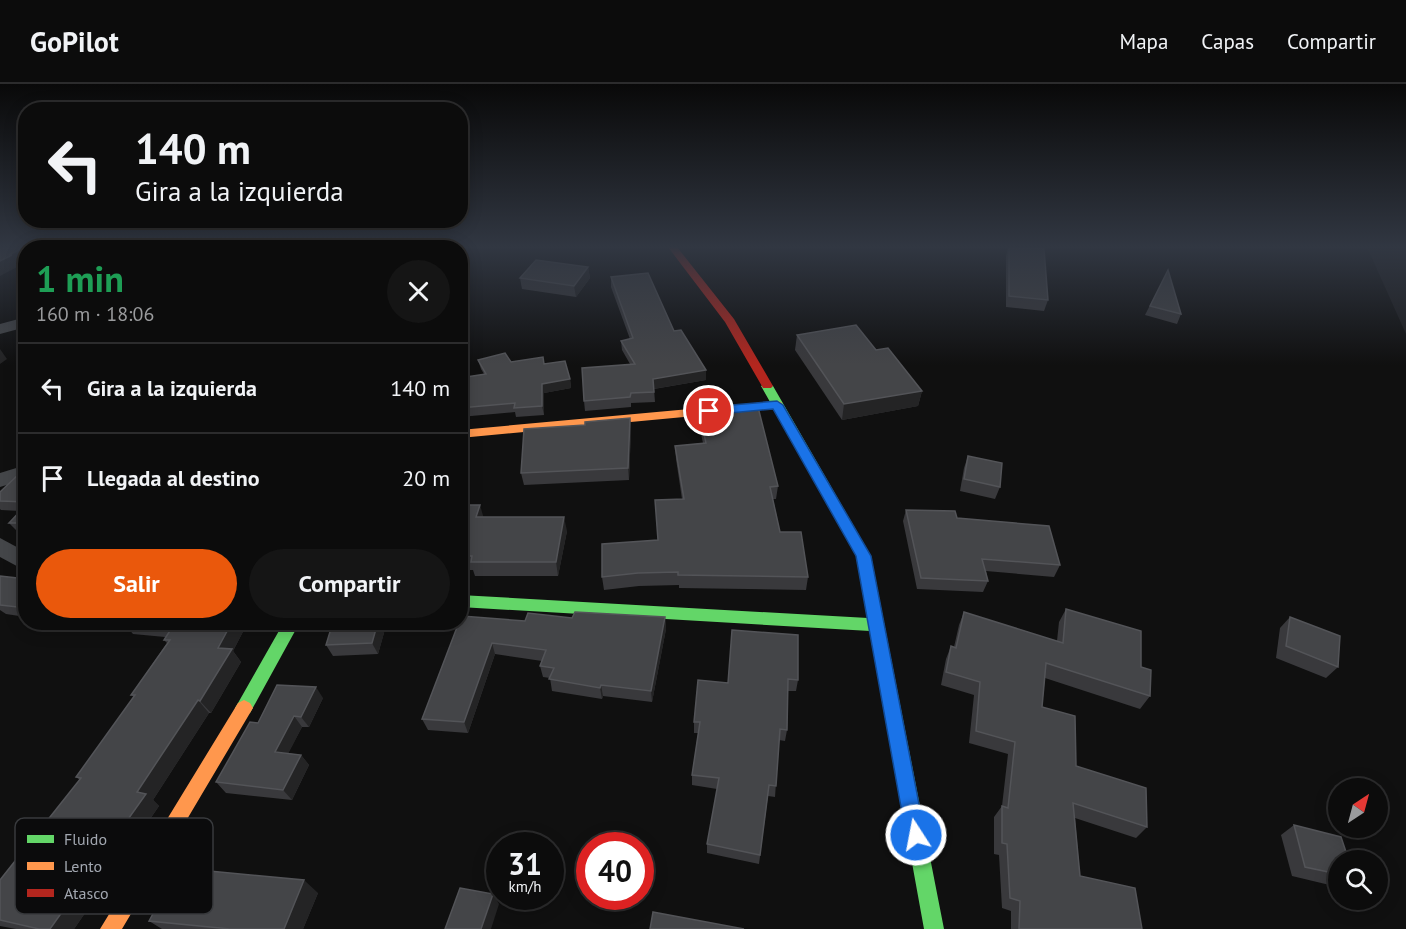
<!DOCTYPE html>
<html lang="es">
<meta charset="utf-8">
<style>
body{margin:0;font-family:"PT Sans",sans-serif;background:#151515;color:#f1f3f6;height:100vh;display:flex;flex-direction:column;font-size:22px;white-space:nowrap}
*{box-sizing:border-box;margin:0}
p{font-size:20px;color:#9a9b9d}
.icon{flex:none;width:33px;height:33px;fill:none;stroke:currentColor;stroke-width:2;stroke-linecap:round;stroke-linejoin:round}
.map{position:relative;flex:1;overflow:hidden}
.side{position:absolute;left:18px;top:156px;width:450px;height:390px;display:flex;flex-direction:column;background:#0c0c0c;border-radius:24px;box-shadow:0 3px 15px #0003,0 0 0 2px #2c2c2d}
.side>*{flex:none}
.hud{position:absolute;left:18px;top:18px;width:450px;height:126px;border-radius:24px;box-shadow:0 3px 15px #0003,0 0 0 2px #2c2c2d;background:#0c0c0c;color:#f1f3f6;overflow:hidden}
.needle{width:39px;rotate:36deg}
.controls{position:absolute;left:1328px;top:694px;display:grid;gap:12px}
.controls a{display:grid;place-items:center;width:60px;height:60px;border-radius:50%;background:#0c0c0c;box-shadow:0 3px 15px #0003,0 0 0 2px #2c2c2d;font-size:30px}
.speed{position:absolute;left:486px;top:748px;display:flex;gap:12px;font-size:30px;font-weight:700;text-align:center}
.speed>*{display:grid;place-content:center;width:78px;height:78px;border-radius:50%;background:#0c0c0c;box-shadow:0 3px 15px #0003,0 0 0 2px #2c2c2d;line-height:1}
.speed small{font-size:15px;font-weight:400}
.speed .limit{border:9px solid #d22;background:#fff;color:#111}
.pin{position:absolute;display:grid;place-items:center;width:51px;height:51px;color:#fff;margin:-26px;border:3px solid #fff;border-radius:50%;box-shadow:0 2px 6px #0007}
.me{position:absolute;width:66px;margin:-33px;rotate:349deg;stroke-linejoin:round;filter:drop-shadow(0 0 4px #0008)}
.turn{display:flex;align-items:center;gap:21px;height:126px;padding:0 18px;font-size:27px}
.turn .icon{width:78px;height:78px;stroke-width:2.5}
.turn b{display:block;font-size:42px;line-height:51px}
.round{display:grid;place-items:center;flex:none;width:63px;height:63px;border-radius:32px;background:#151515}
.head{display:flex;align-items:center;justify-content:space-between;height:102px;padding:0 18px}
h1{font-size:36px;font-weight:800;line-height:45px;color:#1e9e55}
.action{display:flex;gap:12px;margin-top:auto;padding:12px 18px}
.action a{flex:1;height:69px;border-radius:36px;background:#ea580c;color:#fff;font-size:24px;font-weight:800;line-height:69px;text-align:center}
.action a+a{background:#151515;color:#f1f3f6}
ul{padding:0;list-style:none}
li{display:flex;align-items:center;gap:18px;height:90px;padding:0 18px;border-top:2px solid #2c2c2d}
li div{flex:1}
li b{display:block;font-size:22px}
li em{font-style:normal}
header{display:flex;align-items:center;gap:36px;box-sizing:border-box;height:84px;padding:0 30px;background:#0c0c0c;border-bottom:2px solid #2c2c2d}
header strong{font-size:28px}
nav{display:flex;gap:33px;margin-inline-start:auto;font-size:21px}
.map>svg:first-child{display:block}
.built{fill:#1d1d1f}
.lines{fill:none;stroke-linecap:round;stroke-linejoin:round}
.street{fill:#444649;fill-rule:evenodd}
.fast{fill:#63d668;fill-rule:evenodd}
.slow{fill:#ff974d;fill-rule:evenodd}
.jam{fill:#b3261e;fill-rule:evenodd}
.wall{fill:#39393c}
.shaded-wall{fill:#242425}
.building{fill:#444548;stroke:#535458;stroke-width:1.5}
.route{fill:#1a73e8;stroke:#114b97;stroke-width:1.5}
.key{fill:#0b0b0c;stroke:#383a3d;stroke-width:1.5}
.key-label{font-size:16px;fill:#a2a7b0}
</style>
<header>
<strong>GoPilot</strong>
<nav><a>Mapa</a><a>Capas</a><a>Compartir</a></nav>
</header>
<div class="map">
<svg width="1406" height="845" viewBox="0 0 1406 845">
<rect width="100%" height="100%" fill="#101010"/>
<path class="built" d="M1367 163H1406V250Z"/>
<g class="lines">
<g class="street">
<path d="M26 233V243L0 250V240Z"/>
<path d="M26 381V395L0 403V389Z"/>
<path d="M0 454 26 468V487L0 473Z"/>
</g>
<g class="fast">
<path d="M767 299 773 302 871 472 944 845H924L870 547 460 523V511L868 534 857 472 761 302Z"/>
<path d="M284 538H300L250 629 244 632 238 629 235 624 238 619Z"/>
</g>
<g class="slow">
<path d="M777 317 781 318 783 321 781 324 460 354V346Z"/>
<path d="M244 616 250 619 253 624 250 629 122 845H100L238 619Z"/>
</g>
<path class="jam" d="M668 163H677L734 235 773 302 771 304H763L725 238Z"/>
</g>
<g class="wall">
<path d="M1008 163H1026L1048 216 1044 227 1006 223V172Z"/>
<path d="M588 183 590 194 576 213 522 205 520 194Z"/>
<path d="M1168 186 1181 230 1177 240 1145 231Z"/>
<path d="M611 193 674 247 706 296 654 305 655 318 631 319V323L585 327 584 317 630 280 622 266 621 257 630 255 611 203Z"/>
<path d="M797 251 876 266 922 307 918 322 842 336 795 266Z"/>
<path d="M478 276 544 280 570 295 571 304 544 309V331L516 333 515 328 460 333V294L484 290 481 285Z"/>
<path d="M699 328 778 402 776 415H773L780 448 808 493 806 506 679 504V501L639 502 604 506 602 493 658 456 682 415 676 375 675 362 703 359 699 341Z"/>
<path d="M630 334 631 345 629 396 524 401 521 389Z"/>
<path d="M968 372 1000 403 995 415 960 407 964 384Z"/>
<path d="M26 390V449L18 448 9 439 20 427 1 426 0 425V408Z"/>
<path d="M460 421 483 433 567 447 558 492H475L473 486H460Z"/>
<path d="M906 426 957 434 1060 481 1054 493 986 487 988 497 983 508 917 505 903 437Z"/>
<path d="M0 492 26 495V533L6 530 0 526Z"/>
<path d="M1066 525 1141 583 1150 612 1140 625 1045 594 1042 623 1076 682 1147 743 1136 754 1075 734 1080 792 1142 845H1011V827L1002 824 999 771 994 770V733L1002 722 1008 670 969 659 974 611 941 601 946 575 951 562 954 563 959 541 964 528 1057 557 1059 538Z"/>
<path d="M665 533 666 545 652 618 603 612 602 615 552 607 550 594 543 593 540 582 542 577 495 570 468 649 428 646 422 635 459 538 525 537 572 534Z"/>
<path d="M1290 533 1338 583 1326 594 1276 574 1280 544Z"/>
<path d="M123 538H248L233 567 241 578 211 629H209L153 716 159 722 74 845H16L0 842V796L80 696 76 693 134 613 131 611 167 559 164 556 165 553 133 550Z"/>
<path d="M387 538 378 570 333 572 326 561Z"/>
<path d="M732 546 798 596 796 607H788L787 646 785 657 779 656 775 713 768 712 759 780 707 769V760L717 705 692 701V691L698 649H694V638L728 599Z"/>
<path d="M323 614 309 643H302L288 669 301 671 309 681 292 716 226 709 216 698 258 639Z"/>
<path d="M1294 741 1338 777V803L1292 792 1281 751Z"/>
<path d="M318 809 303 845H162L149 837Z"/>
</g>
<g class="shaded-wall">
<path d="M24 163H52L26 164V177L18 180 19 182 0 192V177L9 171Z"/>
<path d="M588 183 590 194 576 213 574 202Z"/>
<path d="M0 265 7 275 0 280Z"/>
<path d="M706 286V296L653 305V295Z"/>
<path d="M570 295 571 304 544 309V331L542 322V300Z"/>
<path d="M922 307 918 322 842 336 844 320Z"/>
<path d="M630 334 631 345 629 396 628 384Z"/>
<path d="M480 421 484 435 476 433Z"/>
<path d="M564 433 567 447 558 492 556 478Z"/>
<path d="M665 533 666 545 652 618 651 607Z"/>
<path d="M232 538H248L233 567 241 578 211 629 200 617 218 564Z"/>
<path d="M378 538H387L378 570 372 559Z"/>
<path d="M492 559 495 570 468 649 464 638Z"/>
<path d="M601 601 603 612 602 615 600 604Z"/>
<path d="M316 603 323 614 309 643 301 633Z"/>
<path d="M198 616 209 629 153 716 159 722 74 845H50L137 708Z"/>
<path d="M294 632 302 643 284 678 275 668Z"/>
<path d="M301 671 309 681 292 716 283 706Z"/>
<path d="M304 796 318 809 303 845H284Z"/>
<path d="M493 810 499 820 491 845H481Z"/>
</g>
<g class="building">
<path d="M0 163H24L9 171H12L0 177Z"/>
<path d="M1009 163H1026L1044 165 1048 216 1009 212Z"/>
<path d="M536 176 588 183 574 202 520 194Z"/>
<path d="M1168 186 1181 230 1150 222Z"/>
<path d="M648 189 674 247 681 246 706 286 653 295 654 308 631 309 630 313 584 317 582 284 635 280 621 257 633 254 611 193Z"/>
<path d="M856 241 876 266 888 264 922 307 844 320 797 251Z"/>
<path d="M505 269 511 278 543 273 544 280 565 277 570 295 542 300V322L514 324 515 319 460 324V294L486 290 478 276Z"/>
<path d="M758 323 778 402 770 403 780 448H801L808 493 678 491V488L638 489 602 493V460L658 456 655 416 684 415 675 362 706 359 699 328Z"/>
<path d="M630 334 628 384 521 389 524 345 585 341V338Z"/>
<path d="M968 372 1002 379 1000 403 964 395Z"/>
<path d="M19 390H26V418L0 417V408Z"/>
<path d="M26 421V439H9Z"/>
<path d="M460 421H480L476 433H564L556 478H471L472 472H460Z"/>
<path d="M906 426 955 427 957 434 1049 442 1060 481 982 475 988 497 921 494Z"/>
<path d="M0 492 26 495V524L0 521Z"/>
<path d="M1066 525 1141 547V583L1151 586 1150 612 1046 579 1042 623 1075 632 1076 682 1146 704 1147 743 1073 719 1080 792 1135 804 1142 845H1019L1020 817 1010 814 1007 760 1002 759V722L1008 724 1015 658 976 647 980 598 946 588 951 562 956 564 964 528 1063 559Z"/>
<path d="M575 528 665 533 651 607 601 601 600 604 549 595 554 584 540 582 546 566 492 559 464 638 422 635 459 538H460L462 532 525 537 528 529 572 534Z"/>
<path d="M1290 533 1340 552 1338 583 1286 562Z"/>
<path d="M134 538H232L218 564 232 565 200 617 198 616 137 708 146 710 50 845H39L0 836V796L81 694 76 693 135 611H131L170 556H164L173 542Z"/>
<path d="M333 538H378L372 559 326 561Z"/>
<path d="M732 546 798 551V596L788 595 787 646 780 645 776 702 769 701 760 771 707 760 719 694 692 691 700 638H694L698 596 728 599Z"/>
<path d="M277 601 316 603 301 633 294 632 275 668 301 671 283 706 216 698 250 638 258 639Z"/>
<path d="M1294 741 1341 753 1349 777H1338V790L1305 783Z"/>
<path d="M178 784 304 796 284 845H230L149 837Z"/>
<path d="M460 804 493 810 481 845H445Z"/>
<path d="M653 828 744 845H650Z"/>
</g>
<linearGradient id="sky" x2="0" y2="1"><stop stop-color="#090909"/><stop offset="0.58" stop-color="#313742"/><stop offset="1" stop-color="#313742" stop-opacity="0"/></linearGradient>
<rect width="1406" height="281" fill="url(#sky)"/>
<path class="route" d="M777 317 783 321 871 472 925 751 923 758 916 761 909 758 906 751 856 472 773 325 709 331 703 327 709 323Z"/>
<rect x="15" y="734" width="198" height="96" rx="9" class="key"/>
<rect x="27" y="751" width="27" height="8" fill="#63d668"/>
<rect x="27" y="778" width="27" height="8" fill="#ff974d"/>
<rect x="27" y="805" width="27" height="8" fill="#b3261e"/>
<g class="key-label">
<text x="64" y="761">Fluido</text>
<text x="64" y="788">Lento</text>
<text x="64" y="815">Atasco</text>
</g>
</svg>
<div class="controls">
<a><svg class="needle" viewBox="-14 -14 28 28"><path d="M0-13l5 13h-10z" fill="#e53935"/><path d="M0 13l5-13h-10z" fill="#9a9b9d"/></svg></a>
<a><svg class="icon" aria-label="search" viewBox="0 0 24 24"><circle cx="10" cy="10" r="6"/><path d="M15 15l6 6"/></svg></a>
</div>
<div class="speed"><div>31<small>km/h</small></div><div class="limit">40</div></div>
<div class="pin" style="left:709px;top:327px;background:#d93025"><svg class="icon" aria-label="arrive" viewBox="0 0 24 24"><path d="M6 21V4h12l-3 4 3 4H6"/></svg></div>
<svg class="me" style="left:916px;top:751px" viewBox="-20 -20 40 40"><circle r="17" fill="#1a73e8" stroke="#fff" stroke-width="3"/><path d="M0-11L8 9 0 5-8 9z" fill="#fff"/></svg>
<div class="hud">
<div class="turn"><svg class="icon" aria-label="left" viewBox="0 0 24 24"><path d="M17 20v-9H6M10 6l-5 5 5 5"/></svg><div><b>140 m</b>Gira a la izquierda</div></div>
</div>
<section class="side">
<div class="head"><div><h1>1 min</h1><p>160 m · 18:06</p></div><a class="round"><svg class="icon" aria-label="close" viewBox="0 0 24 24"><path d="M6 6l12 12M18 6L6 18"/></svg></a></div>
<ul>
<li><svg class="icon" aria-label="left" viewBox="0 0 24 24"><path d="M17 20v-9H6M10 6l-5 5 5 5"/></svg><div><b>Gira a la izquierda</b></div><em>140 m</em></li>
<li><svg class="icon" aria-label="arrive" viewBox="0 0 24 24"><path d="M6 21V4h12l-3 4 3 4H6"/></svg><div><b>Llegada al destino</b></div><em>20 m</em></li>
</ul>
<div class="action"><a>Salir</a><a>Compartir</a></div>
</section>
</div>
